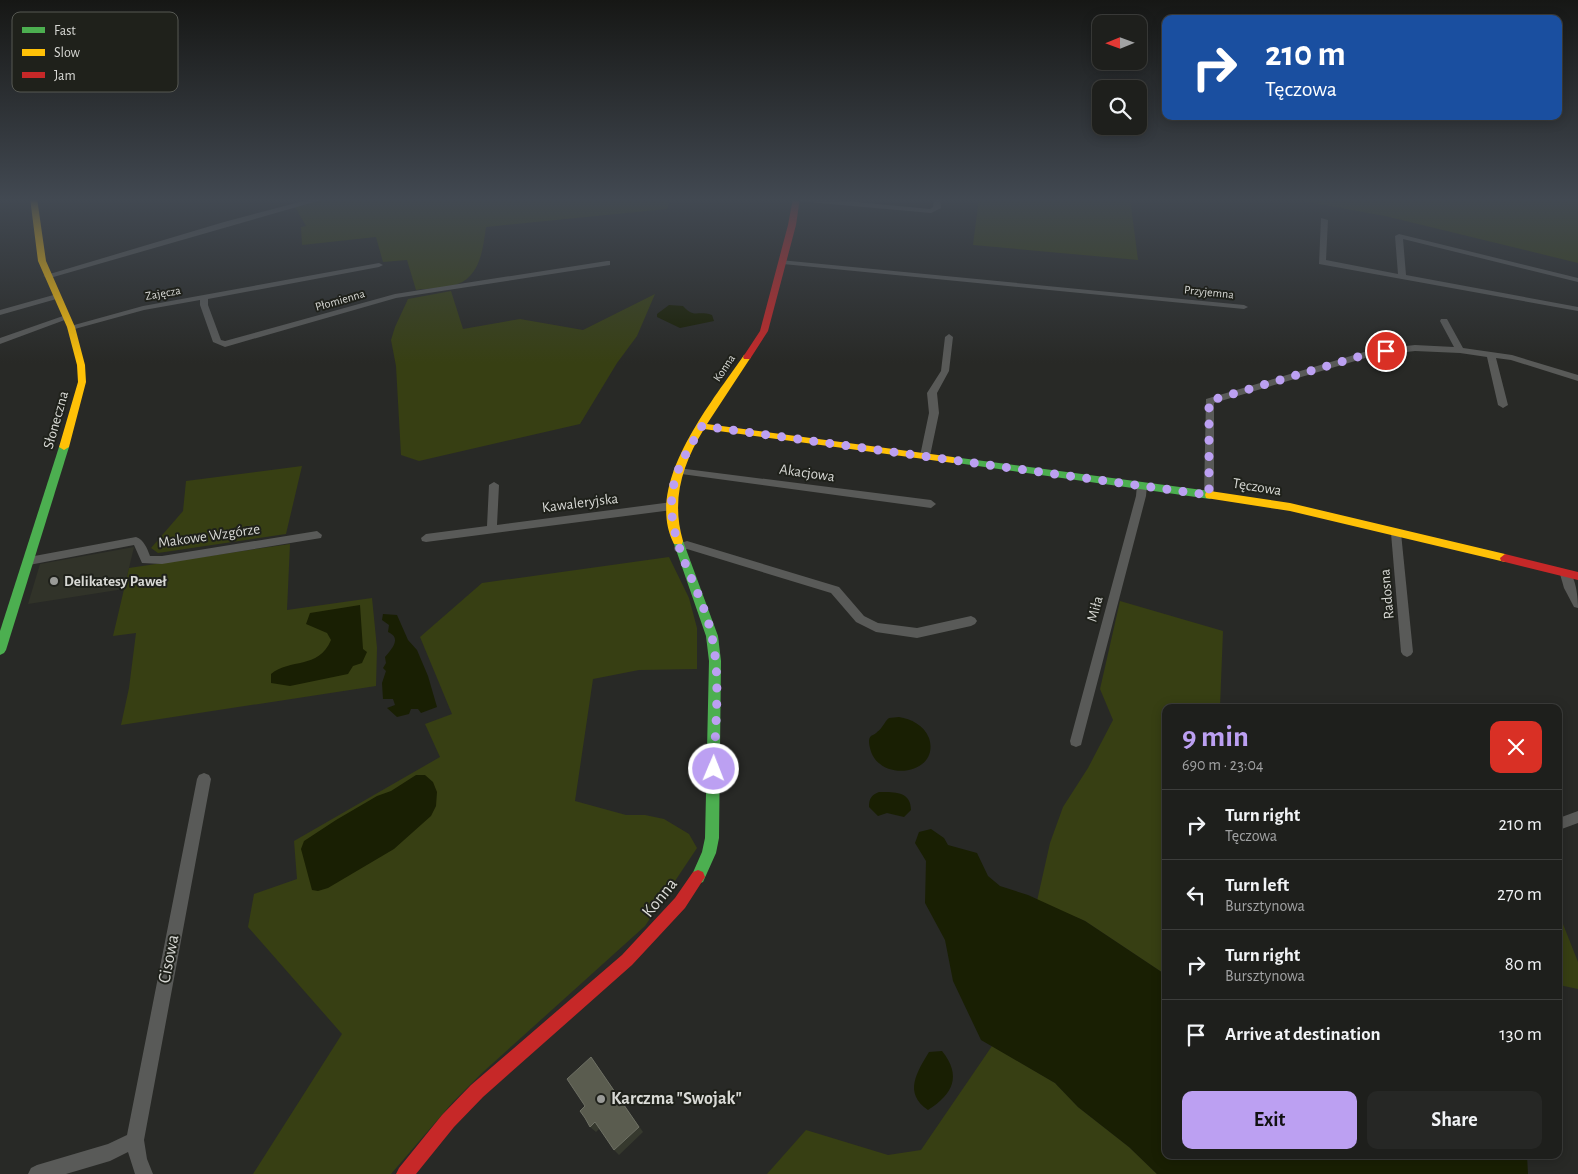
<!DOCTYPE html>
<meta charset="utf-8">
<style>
body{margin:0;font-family:"Alegreya Sans",sans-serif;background:#262725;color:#f1f3f6;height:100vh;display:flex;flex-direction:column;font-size:19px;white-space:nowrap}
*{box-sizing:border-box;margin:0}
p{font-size:16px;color:#a1a2a3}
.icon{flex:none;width:28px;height:28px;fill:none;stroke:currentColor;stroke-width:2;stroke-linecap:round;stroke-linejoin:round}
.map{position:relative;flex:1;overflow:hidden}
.side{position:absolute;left:1162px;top:704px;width:400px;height:455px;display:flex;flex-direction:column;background:#1e1f1c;border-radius:10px;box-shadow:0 2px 12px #0003,0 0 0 1px #3c3d3b}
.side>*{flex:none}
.top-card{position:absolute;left:1162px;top:15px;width:400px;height:105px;border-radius:10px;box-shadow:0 2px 12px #0003,0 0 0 1px #3c3d3b;background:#1a4fa0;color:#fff;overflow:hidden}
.needle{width:32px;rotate:269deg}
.controls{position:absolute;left:1092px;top:15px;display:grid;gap:10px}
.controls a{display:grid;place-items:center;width:55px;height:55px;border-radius:10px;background:#1e1f1c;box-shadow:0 2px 12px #0003,0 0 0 1px #3c3d3b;font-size:25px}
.pin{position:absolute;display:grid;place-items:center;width:42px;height:42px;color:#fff;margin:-21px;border:2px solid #fff;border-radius:50%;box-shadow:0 1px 5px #0007}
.me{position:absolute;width:55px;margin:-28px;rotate:1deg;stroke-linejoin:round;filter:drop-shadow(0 0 4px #0008)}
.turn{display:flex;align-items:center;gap:18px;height:105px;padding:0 20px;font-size:22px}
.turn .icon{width:65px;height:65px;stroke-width:2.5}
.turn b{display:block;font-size:35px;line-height:42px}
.round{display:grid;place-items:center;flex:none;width:52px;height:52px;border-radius:10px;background:#262725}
.headline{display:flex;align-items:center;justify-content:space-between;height:85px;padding:0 20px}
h1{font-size:30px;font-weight:600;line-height:38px;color:#bca0f2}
.action{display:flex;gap:10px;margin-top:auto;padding:10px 20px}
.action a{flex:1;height:58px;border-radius:10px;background:#bca0f2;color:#111;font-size:20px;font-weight:600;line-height:58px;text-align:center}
.action a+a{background:#262725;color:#f1f3f6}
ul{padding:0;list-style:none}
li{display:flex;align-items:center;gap:15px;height:70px;padding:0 20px;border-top:1px solid #3c3d3b}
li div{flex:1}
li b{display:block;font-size:19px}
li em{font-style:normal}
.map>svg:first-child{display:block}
.built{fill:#313329}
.green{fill:#373f13}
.water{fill:#191f03}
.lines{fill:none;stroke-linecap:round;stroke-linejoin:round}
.street{fill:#595a58;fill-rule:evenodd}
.fast{fill:#4caf50;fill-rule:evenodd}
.slow{fill:#ffc107;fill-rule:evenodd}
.jam{fill:#c62828;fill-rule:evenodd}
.shaded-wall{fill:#36392e}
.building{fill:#5a5c4f;stroke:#6e7064}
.route{stroke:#bca0f2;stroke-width:9;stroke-dasharray:0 16.2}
.poi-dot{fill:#9a9b98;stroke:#1f211b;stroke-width:2}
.labels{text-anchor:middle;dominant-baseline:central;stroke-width:4;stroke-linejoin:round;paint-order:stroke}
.far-street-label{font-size:12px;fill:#d8d9d5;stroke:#1f211b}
.street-label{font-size:15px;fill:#d8d9d5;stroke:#1f211b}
.poi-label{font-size:15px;font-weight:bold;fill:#d8d9d5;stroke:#1f211b;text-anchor:start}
.near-street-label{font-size:18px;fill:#d8d9d5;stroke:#1f211b}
.near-poi-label{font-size:18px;font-weight:bold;fill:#d8d9d5;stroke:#1f211b;text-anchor:start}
.key{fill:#1f211b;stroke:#565853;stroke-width:1}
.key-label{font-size:14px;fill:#d8d9d5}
</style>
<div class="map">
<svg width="1578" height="1174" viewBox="0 0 1578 1174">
<rect width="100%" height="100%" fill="#282926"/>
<path class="built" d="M134 547 124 589 28 604 40 564Z"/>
<g class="green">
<path d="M329 198H491L506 201 512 198H672L667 209 486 227C483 247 481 275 458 284 446 289 429 288 416 290L407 260 383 262 376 237 302 245 301 227 306 226 295 207Z"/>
<path d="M979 198H1130L1138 260 973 245Z"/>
<path d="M1286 198H1578V263L1385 216Z"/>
<path d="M451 291 463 329 520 319 583 330 655 294 637 336 617 363 580 424 419 461 401 455 396 366 391 340 395 327 408 299Z"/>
<path d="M302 466 286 534 158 553 151 548 183 511 186 481Z"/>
<path d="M290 544 287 610 372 598 377 648 376 686 121 725 129 688 136 633 113 636 129 568Z"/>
<path d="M669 557 689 598 697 628V669L639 670 593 679 575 801 626 815H645L664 819 689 834 697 848 645 926 482 1073 453 1102 391 1174H253L342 1034 248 927 254 894 297 879 294 841 440 757 425 724 452 714 420 637 482 583Z"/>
<path d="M1120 601 1223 631 1220 707 1166 708V975L1085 921 1037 901 1050 843 1063 807 1088 768 1113 720 1100 689Z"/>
<path d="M1559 914 1578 962V989L1559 985Z"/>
<path d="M992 1046 1055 1083 1078 1107 1129 1147 1157 1174H767L806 1130 888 1155 921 1150Z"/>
</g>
<g class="water">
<path d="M669 305 683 306C695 319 696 310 712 315L714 321 680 328 657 317V314Z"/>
<path d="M360 605 363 649 367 652 362 663 353 666 348 674 290 686 271 683V674C290 658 318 670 331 640L327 633 306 624 310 613Z"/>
<path d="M383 614 397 615 408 640 417 650 428 676 437 707 421 713 418 709H411L409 714 397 717 387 708 395 705 393 699H383L382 683 386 671 383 668 386 663 385 657C392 649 402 638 388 632L389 625 382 620Z"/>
<path d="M899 717C911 719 924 725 929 738 941 775 878 784 870 748 869 744 868 739 871 736 871 736 877 733 877 732 883 728 884 722 889 718Z"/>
<path d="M416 775H425L433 782 437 792 436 806 431 816 394 849 328 888 318 891 312 890 301 849 304 841 336 820 377 796 391 791Z"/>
<path d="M879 792C894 792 911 791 911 810L904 817 887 813 878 816 869 807C869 799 871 795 879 792Z"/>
<path d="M931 829 944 838 948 845 977 853 988 876 1000 886 1028 895 1085 921 1166 975V1155H1527L1528 1174H1157L1129 1147 1078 1107 1055 1083 981 1040 953 981 945 940 925 903 926 861 915 843 919 832Z"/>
<path d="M942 1051C962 1076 953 1094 928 1110 903 1093 917 1072 929 1052Z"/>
</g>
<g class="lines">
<g class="street">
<path d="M315 198H328L50 278 43 276 224 222Z"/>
<path d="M814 198 930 209 933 207 934 198H940L941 208 931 213 797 201 794 199Z"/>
<path d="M1321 218 1328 220 1326 260 1398 274 1395 236 1399 234 1578 278V282L1403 239 1406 275 1578 307V311L1319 264Z"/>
<path d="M780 260 1244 305 1248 307 1244 309 783 264 779 262Z"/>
<path d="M607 261H610V265L396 298 225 347 213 342 200 305V300L144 310 71 330 67 327 143 306 379 263 383 265 379 267 208 299V305L221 340 225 341 395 294Z"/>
<path d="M57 294H60V298L0 315V310Z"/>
<path d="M63 316H66L70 318 0 344V338Z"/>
<path d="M1441 319H1447L1463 348 1512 355 1578 375V381L1511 360 1496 358 1508 405 1503 408 1498 405 1487 357 1460 353 1415 351 1372 356 1214 403V495L1213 498H1205L1204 495 1206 399 1371 350 1415 345 1454 347 1440 321Z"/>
<path d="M949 334 953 337 949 371 937 393 939 413 930 456 925 459 920 456 929 413 927 393 941 371 945 337Z"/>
<path d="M678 468 931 500 936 504 931 508 674 473 673 471 674 469Z"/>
<path d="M494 482 499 485 497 525 672 502 677 506 672 510 426 542 422 541 421 538 426 534 487 526 489 485Z"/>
<path d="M1142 482 1147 485 1146 496 1082 741 1081 745 1076 747 1071 745 1070 741 1136 496 1137 485Z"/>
<path d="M1396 529 1401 533 1413 652 1411 655 1407 657 1403 655 1401 652 1391 533Z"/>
<path d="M317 531 322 535 321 538 162 564 142 563 134 545 29 565 24 561 29 557 136 537C144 540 147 548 150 556H162Z"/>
<path d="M687 541 839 587 864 616 878 623 917 628 971 616 975 618 977 621 975 624 971 626 917 638 876 632 856 622 831 593 687 549 679 552 675 551 674 548 675 545Z"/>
<path d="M1566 570C1576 573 1578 599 1578 608L1574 607 1564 588 1560 574Z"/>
<path d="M204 773 209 775 211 779 144 1140 147 1159 153 1174H135L128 1152 110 1161 66 1174H28L31 1168 37 1165 108 1144 127 1135 197 779 199 775Z"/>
<path d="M1578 811V823L1559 830V818Z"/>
</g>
<g class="fast">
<path d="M64 444 69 447 6 650 4 653 0 655V631L59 447Z"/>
<path d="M953 457 1210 491 1215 495 1210 499 950 462 948 460 950 458Z"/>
<path d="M678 537 683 541 718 636 721 661 719 838 716 853 703 882 698 884 693 882 691 877 702 852 705 838 709 661 706 636 673 541Z"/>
</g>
<g class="slow">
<path d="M30 198H37L46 261 75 327 85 365 86 382 69 447 64 450 59 447 78 382 77 365 67 327 38 261Z"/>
<path d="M747 354 751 357 707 424 953 457 958 460 953 463 704 429C682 465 671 500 683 541L682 544H674C643 484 712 402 744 355Z"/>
<path d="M1210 491 1290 503 1505 554 1510 558 1505 562 1290 511 1206 498 1205 495 1206 492Z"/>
</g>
<g class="jam">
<path d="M793 198H800L796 225 768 331 750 359H744L743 357 760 331 788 225Z"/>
<path d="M1505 554 1578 572V580L1501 561 1500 558Z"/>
<path d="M698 870 703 872 705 877 685 908 632 965 483 1097 454 1127 416 1174H396L399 1168 442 1115 471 1085 622 955 675 898 693 872Z"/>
</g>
</g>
<g class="shaded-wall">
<path d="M591 1057 643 1132 619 1155 614 1150Z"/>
<path d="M595 1122 601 1127 596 1132 590 1127Z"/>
</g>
<path class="building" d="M591 1057 639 1127 614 1150 595 1122 590 1127 585 1118 580 1111 585 1106 567 1079Z"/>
<linearGradient id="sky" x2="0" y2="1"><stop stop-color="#161715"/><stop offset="0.55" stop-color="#424952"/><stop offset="1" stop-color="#424952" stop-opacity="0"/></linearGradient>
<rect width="1578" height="363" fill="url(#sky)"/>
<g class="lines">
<path class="route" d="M714 769C715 726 721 679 712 637 702 585 659 535 675 480 680 461 692 444 702 426L1209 495V401L1371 353 1386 351"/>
</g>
<g class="poi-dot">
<circle cx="54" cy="581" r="5"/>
<circle cx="601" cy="1099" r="5"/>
</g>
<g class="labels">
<g class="far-street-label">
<text transform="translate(1209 292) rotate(6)">Przyjemna</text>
<text transform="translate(163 293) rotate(-10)">Zajęcza</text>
<text transform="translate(340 300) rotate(-16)">Płomienna</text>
<text transform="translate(724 368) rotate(-56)">Konna</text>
</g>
<g class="street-label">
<text transform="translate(56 420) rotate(-74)">Słoneczna</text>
<text transform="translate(807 473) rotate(8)">Akacjowa</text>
<text transform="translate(1257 487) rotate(9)">Tęczowa</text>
<text transform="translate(580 503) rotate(-7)">Kawaleryjska</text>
<text transform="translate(209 536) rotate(-8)">Makowe Wzgórze</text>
<text transform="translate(1387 594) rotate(-95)">Radosna</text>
<text transform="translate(1095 609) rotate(-75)">Miła</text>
</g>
<g class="poi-label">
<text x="64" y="581">Delikatesy Paweł</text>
</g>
<g class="near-street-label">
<text transform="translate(660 898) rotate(-51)">Konna</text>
<text transform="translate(169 959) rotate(-79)">Cisowa</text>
</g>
<g class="near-poi-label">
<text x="611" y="1099">Karczma "Swojak"</text>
</g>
</g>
<rect x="12" y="12" width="166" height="80" rx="8" class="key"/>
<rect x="22" y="27" width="23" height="6" fill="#4caf50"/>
<rect x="22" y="49" width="23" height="7" fill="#ffc107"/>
<rect x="22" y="72" width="23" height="6" fill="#c62828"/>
<g class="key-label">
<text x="54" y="35">Fast</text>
<text x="54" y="57">Slow</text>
<text x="54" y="80">Jam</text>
</g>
</svg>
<div class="controls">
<a><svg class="needle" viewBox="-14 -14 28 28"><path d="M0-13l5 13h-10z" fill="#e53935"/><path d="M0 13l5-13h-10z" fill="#a1a2a3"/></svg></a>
<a><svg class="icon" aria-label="search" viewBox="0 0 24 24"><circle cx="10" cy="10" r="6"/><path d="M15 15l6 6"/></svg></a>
</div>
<div class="pin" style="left:1386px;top:351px;background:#d93025"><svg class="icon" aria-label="arrive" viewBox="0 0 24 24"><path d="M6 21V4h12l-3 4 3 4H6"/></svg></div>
<svg class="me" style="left:714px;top:769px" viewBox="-20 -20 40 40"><circle r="17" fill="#bca0f2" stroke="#fff" stroke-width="3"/><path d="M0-11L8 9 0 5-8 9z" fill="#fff"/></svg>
<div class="top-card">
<div class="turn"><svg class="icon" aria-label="right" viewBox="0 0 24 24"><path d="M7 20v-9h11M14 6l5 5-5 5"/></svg><div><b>210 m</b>Tęczowa</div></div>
</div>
<section class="side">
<div class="headline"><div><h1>9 min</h1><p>690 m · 23:04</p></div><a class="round" style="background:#d93025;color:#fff"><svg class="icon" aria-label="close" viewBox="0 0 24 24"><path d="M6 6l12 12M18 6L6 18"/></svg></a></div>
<ul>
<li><svg class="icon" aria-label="right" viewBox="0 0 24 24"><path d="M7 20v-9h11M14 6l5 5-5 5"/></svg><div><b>Turn right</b><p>Tęczowa</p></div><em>210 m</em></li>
<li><svg class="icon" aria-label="left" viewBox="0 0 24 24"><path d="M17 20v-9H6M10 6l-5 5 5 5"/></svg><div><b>Turn left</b><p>Bursztynowa</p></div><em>270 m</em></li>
<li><svg class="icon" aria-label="right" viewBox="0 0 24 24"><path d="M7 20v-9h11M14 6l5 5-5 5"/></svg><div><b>Turn right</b><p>Bursztynowa</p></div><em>80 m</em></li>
<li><svg class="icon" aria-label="arrive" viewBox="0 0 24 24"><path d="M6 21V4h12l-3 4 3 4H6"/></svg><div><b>Arrive at destination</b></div><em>130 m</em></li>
</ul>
<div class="action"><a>Exit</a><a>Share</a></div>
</section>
</div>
